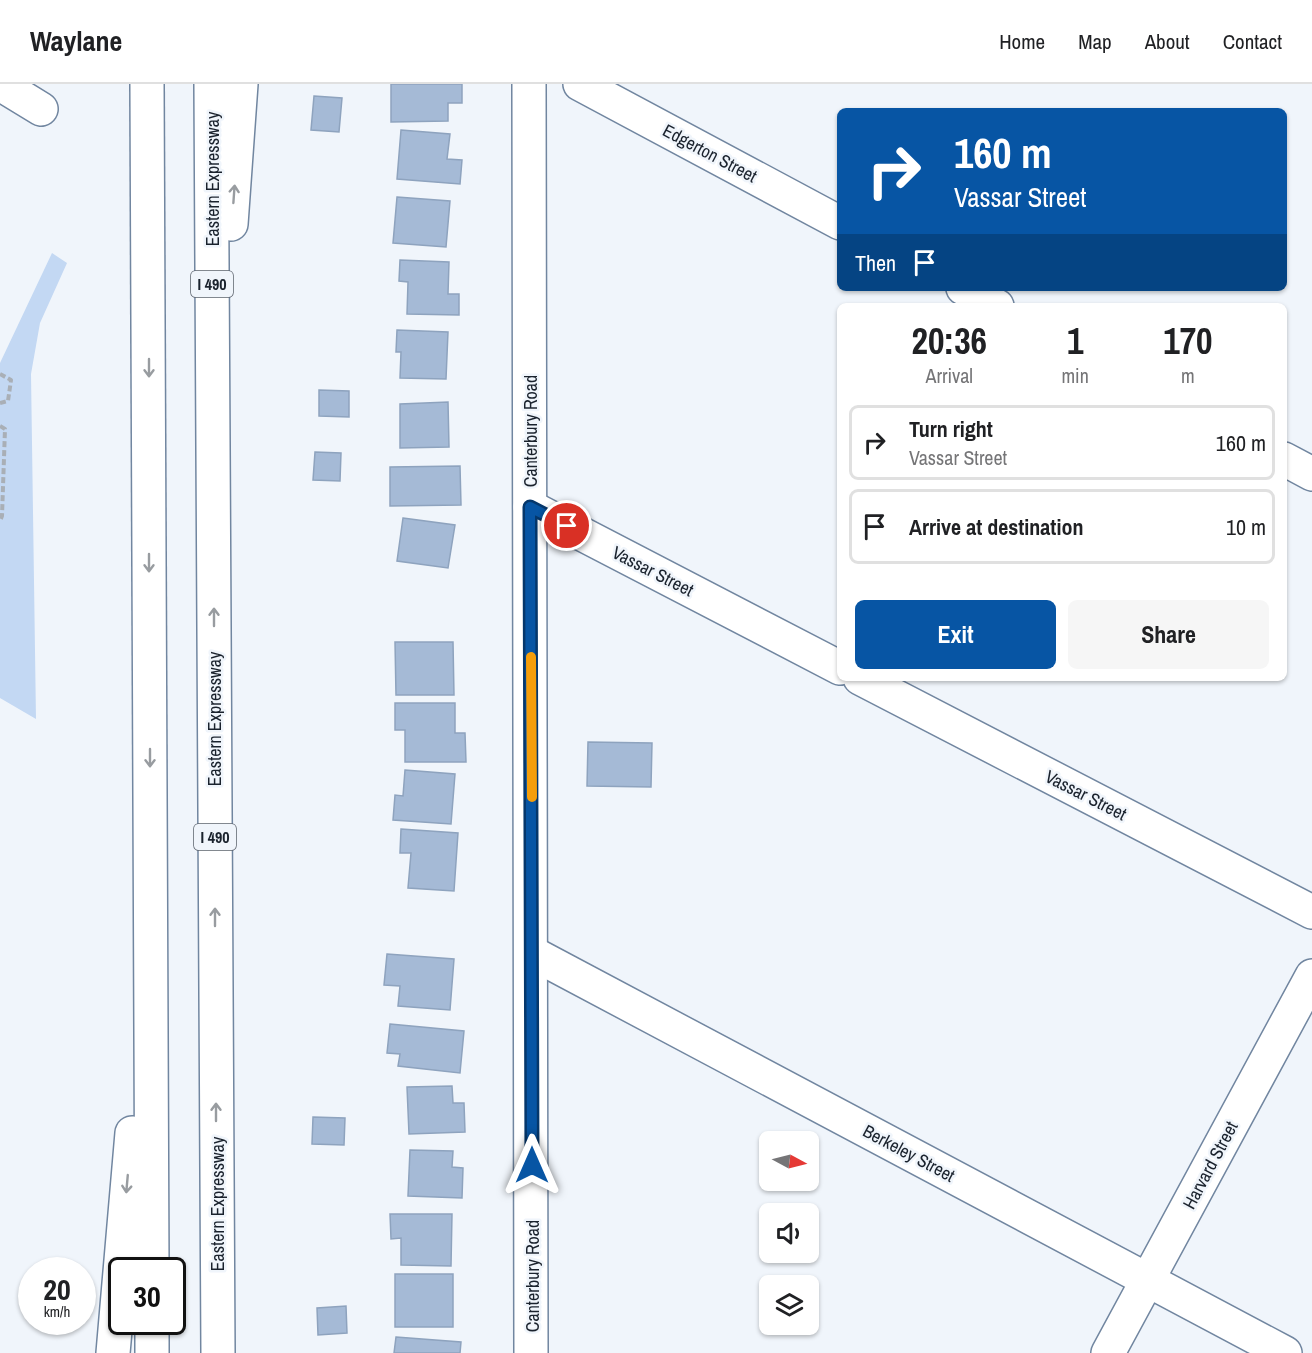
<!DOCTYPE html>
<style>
body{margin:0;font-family:"Archivo Narrow",sans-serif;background:#f6f6f6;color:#202124;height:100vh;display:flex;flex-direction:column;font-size:22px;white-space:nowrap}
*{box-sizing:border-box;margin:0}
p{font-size:20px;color:#757577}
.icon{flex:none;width:33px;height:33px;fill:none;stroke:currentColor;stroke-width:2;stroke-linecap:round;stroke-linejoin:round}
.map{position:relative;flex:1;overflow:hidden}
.sheet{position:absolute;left:837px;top:219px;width:450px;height:378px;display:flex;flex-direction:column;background:#fff;border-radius:9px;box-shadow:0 2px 4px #0004}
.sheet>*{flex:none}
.hud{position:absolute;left:837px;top:24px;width:450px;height:183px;border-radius:9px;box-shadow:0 2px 4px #0004;background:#0755a4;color:#fff;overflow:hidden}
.needle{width:39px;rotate:97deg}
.tools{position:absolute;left:759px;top:1047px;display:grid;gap:12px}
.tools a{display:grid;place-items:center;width:60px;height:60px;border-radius:9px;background:#fff;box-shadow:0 2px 4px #0004;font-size:30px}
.speed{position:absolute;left:18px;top:1173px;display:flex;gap:12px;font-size:30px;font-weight:700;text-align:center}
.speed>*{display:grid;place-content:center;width:78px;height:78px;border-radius:50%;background:#fff;box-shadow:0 2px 4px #0004;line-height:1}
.speed small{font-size:15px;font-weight:400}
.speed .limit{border:3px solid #111;border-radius:9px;background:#fff;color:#111}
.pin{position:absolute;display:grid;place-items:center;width:51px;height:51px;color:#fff;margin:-26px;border:3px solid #fff;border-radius:50%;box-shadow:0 2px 6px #0007}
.me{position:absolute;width:66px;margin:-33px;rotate:0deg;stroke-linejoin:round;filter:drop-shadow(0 0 4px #0008)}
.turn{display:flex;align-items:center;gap:21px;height:126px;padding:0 18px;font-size:27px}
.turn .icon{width:78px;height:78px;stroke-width:2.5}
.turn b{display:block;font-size:42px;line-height:51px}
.then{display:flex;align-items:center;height:57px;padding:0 18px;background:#0003;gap:12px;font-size:22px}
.eta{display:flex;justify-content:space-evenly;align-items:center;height:102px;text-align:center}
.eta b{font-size:36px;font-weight:800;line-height:42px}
.cta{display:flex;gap:12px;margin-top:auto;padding:12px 18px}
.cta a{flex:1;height:69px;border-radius:9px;background:#0755a4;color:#fff;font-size:24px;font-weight:800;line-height:69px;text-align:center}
.cta a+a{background:#f6f6f6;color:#202124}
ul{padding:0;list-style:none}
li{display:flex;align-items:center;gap:18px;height:75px;margin:0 12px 9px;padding:0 6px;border:3px solid #e0e0e0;border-radius:9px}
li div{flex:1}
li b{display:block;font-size:22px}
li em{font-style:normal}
header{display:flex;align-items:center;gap:36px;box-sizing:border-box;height:84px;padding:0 30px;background:#fff;border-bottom:2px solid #e0e0e0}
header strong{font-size:28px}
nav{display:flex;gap:33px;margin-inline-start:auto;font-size:21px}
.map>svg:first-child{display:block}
.green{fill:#c3d8f3}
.building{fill:#a5bad6;stroke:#8ea3be;stroke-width:1.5}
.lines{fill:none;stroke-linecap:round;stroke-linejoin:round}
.minor-casing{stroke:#7186a0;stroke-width:36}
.highway-casing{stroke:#7186a0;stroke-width:36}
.path{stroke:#a9afb6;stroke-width:4;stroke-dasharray:6 3;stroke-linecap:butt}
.minor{stroke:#fff;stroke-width:33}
.highway{stroke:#fff;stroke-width:33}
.oneway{stroke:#989ca0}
.route-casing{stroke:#05376b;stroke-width:15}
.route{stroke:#0755a4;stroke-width:10}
.slow{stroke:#f59e0b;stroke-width:10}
.labels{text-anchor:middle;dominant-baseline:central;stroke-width:5;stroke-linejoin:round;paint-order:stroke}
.shield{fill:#f0f5fb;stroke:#5a616b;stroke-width:1.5}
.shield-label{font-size:16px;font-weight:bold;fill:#1a222d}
.street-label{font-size:18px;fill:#1a222d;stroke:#f0f5fb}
</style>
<header>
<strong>Waylane</strong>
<nav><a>Home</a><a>Map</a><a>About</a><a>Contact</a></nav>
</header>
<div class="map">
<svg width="1312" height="1269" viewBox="0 0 1312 1269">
<rect width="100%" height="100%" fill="#f0f5fb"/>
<path class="green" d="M52 169 67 179 40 239 31 290 36 635 0 614V279Z"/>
<g class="building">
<path d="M391 0H462V19H448V37L391 38Z"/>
<path d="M314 12 342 14 339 48 311 46Z"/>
<path d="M401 46 450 50 447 75 462 76 460 100 397 95Z"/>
<path d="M397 113 450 117 446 163 393 159Z"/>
<path d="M400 176 449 178 448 210H459V231L407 230 408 198 399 197Z"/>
<path d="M397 246 448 248 446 295 400 294 401 268H396Z"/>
<path d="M319 306 349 307V333L319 332Z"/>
<path d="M448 318 449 363 400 364V320Z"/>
<path d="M315 368 341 369 340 397 313 396Z"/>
<path d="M460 382 461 421 390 422V383Z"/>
<path d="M403 434 455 441 448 484 397 477Z"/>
<path d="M395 558H453L454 611H396Z"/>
<path d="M395 619H455V649H465L466 678H405V646H395Z"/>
<path d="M588 658 652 659 651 703 587 702Z"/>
<path d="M405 686 455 690 451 740 393 736 395 711 403 712Z"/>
<path d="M401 745 458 749 454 807 408 804 411 769H400Z"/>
<path d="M387 870 454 875 450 926 398 922 400 902 384 901Z"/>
<path d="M390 940 464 947 460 989 398 982 400 970 387 969Z"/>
<path d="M452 1002 453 1019H464L465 1048 409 1050 407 1003Z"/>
<path d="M313 1033 345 1034 344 1061 312 1060Z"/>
<path d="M410 1066 453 1067 452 1083 463 1084 462 1114 408 1112Z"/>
<path d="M390 1130H452L451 1182 401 1181V1154L391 1155Z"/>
<rect x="395" y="1190" width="58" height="53"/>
<path d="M346 1222 347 1249 318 1251 317 1224Z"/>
<path d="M396 1253 461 1258 460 1269H394Z"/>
</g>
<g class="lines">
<defs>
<g id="minor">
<path d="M0 0 41 25"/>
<path d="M529 0 531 1269"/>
<path d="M580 0 840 139"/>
<path d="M963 204 997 222"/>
<path d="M1284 375 1312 390"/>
<path d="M530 423 840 584"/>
<path d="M860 594 1312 828"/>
<path d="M532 869 1285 1269"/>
<path d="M1108 1269 1312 892"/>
</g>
<g id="highway">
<path d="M147 0 152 1186"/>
<path d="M211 0 218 1269"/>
<path d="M231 140 241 0"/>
<path d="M152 1238V1269"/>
<path d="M113 1269 132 1049"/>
</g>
</defs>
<use href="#minor" class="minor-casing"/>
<use href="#highway" class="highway-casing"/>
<g class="path">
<path d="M0 290 11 296 8 317 0 319"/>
<path d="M0 342 5 345 2 432 0 437"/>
</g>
<use href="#minor" class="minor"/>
<use href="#highway" class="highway"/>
</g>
<defs><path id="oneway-shaft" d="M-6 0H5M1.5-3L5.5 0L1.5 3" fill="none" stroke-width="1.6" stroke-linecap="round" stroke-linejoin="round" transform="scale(1.5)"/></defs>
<g class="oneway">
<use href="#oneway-shaft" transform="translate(234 110) rotate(-86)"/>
<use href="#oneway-shaft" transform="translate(149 284) rotate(90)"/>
<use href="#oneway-shaft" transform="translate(149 479) rotate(90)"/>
<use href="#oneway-shaft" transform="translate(214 533) rotate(-90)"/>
<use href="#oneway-shaft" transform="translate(150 674) rotate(90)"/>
<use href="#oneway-shaft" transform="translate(215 833) rotate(-90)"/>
<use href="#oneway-shaft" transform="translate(216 1028) rotate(-90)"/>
<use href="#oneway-shaft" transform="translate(127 1100) rotate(95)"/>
</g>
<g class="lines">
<defs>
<path id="route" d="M532 1081 530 423 567 442"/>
</defs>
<use href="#route" class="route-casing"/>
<use href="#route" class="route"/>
<path class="slow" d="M531 573 532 713"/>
</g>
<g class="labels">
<g class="shield">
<rect x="191" y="187" width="42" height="26" rx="4.5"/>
<rect x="194" y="740" width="42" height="26" rx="4.5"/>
</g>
<g class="shield-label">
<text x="212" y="200">I 490</text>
<text x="215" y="753">I 490</text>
</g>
<g class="street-label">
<text transform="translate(710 69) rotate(28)">Edgerton Street</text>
<text transform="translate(212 95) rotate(-90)">Eastern Expressway</text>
<text transform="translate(530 347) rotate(-90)">Canterbury Road</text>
<text transform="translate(653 487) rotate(27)">Vassar Street</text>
<text transform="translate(214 635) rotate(-90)">Eastern Expressway</text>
<text transform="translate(1086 711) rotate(27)">Vassar Street</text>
<text transform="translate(909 1069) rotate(28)">Berkeley Street</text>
<text transform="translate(1210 1081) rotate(-62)">Harvard Street</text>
<text transform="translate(217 1120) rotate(-90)">Eastern Expressway</text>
<text transform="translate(532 1192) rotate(-90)">Canterbury Road</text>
</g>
</g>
</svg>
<div class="tools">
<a><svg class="needle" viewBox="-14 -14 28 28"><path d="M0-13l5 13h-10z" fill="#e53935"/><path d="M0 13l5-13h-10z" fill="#757577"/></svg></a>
<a><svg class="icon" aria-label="sound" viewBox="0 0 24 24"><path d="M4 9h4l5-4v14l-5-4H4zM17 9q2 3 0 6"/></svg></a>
<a><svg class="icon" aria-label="layers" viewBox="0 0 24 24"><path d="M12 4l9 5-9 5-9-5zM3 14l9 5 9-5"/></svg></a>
</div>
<div class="speed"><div>20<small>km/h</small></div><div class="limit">30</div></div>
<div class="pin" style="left:567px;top:442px;background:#d93025"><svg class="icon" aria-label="arrive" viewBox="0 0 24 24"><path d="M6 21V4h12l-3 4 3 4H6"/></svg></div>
<svg class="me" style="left:532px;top:1081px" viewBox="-20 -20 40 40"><path d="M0-17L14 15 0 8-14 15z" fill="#0755a4" stroke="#fff" stroke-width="4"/></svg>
<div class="hud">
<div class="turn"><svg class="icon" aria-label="right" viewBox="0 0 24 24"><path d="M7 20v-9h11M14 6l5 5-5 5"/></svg><div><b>160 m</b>Vassar Street</div></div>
<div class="then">Then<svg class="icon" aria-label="arrive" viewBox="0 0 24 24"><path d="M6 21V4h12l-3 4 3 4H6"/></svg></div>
</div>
<section class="sheet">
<div class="eta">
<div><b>20:36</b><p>Arrival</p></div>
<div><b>1</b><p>min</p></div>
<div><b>170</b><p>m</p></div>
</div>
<ul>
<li><svg class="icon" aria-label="right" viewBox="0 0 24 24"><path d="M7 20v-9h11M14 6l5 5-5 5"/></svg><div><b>Turn right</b><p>Vassar Street</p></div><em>160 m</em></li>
<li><svg class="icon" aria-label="arrive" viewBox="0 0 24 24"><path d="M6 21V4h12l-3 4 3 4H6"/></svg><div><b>Arrive at destination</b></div><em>10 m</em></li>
</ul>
<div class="cta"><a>Exit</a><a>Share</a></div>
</section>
</div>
